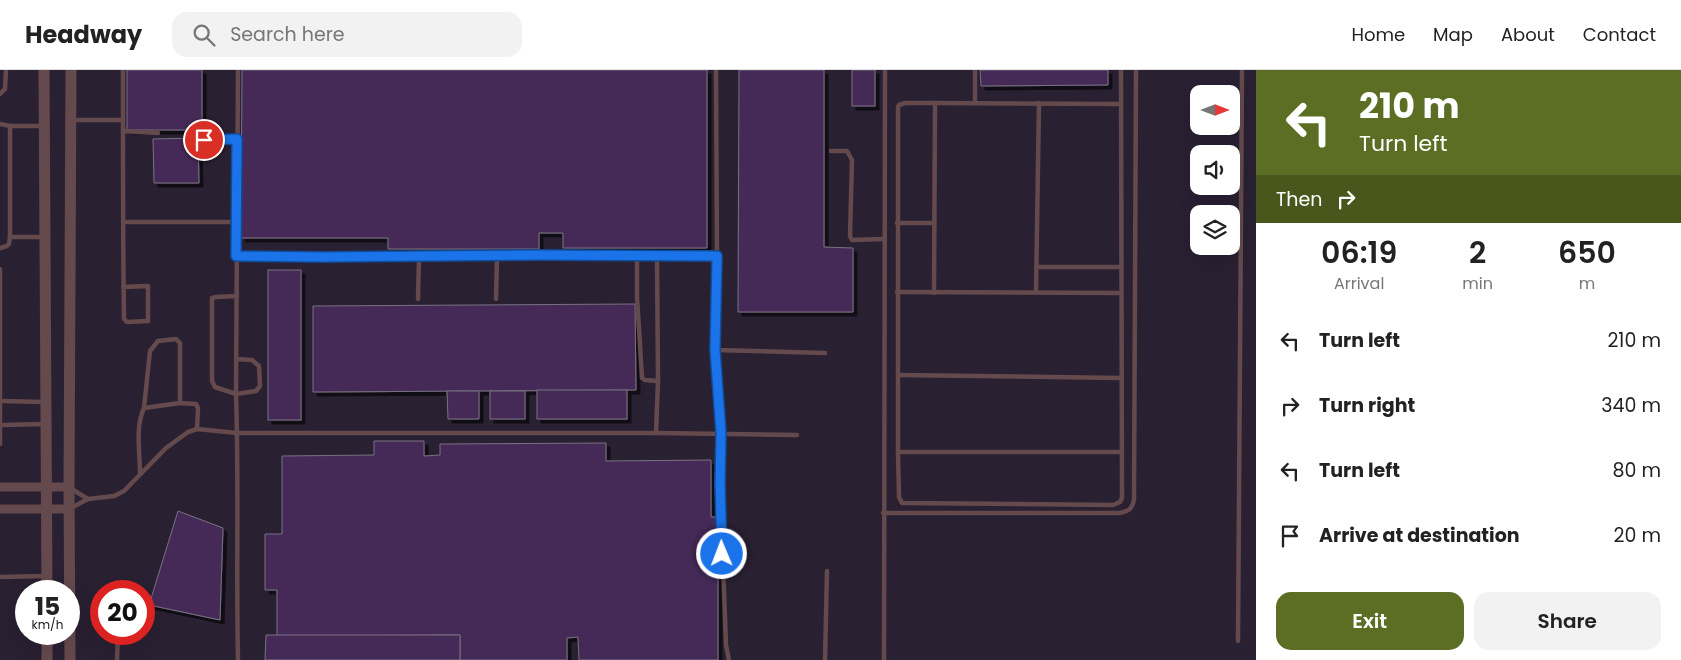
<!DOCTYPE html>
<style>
body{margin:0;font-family:Poppins,sans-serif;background:#f2f2f2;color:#222;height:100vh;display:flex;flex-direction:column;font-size:19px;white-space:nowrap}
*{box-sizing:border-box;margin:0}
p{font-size:16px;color:#767676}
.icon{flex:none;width:28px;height:28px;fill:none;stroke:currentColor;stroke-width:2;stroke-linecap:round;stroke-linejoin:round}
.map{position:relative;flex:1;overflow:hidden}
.panel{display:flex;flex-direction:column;background:#fff;width:425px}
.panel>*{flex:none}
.hud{background:#5c6d24;color:#fff;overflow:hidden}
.needle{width:32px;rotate:90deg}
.fabs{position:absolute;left:1190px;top:15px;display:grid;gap:10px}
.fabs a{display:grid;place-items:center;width:50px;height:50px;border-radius:10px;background:#fff;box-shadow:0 5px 20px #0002;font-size:25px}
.speed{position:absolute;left:15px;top:510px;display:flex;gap:10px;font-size:25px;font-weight:700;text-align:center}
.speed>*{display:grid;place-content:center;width:65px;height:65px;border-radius:50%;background:#fff;box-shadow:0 5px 20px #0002;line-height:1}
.speed small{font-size:12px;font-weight:400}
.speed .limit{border:8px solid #d22;background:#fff;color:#111}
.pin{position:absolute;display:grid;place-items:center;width:42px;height:42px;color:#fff;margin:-21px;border:2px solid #fff;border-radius:50%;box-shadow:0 1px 5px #0007}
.me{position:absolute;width:55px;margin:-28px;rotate:359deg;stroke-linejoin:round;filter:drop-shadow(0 0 4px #0008)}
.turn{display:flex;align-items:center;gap:18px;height:105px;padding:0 20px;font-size:22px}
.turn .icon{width:65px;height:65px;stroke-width:2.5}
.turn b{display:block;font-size:35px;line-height:42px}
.then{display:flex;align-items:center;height:48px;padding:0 20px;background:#0003;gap:10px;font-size:19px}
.eta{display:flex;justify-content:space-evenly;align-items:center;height:85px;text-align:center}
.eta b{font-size:30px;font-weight:600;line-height:35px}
.button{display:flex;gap:10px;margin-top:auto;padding:10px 20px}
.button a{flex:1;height:58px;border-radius:15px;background:#5c6d24;color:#fff;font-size:20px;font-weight:600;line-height:58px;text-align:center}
.button a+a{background:#f2f2f2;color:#222}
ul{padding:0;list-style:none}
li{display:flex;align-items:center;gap:15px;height:65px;padding:0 20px}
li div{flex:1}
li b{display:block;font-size:19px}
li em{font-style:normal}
header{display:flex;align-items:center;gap:30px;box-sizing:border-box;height:70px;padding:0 25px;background:#fff;border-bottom:1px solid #e0e0e0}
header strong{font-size:24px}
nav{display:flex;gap:28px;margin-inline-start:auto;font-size:18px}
.search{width:350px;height:45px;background:#f2f2f2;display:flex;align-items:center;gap:12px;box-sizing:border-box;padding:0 18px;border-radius:15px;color:#767676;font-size:19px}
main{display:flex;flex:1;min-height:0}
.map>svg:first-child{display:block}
.built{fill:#292032;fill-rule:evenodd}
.building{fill:#452c59;stroke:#797181;filter:url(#shadow)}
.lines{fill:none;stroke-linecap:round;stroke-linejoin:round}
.service{stroke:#654a4d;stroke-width:4.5}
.minor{stroke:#654a4d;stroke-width:9}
.tertiary{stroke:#654a4d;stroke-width:11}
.route-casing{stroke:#114b97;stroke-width:12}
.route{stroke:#1a73e8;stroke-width:9}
</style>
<header>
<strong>Headway</strong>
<div class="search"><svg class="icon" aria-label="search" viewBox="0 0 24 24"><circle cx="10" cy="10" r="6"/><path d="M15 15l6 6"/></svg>Search here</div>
<nav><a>Home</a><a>Map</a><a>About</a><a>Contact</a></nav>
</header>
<main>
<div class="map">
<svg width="1256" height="590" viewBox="0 0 1256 590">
<defs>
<filter id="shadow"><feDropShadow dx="4" dy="4" stdDeviation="0" flood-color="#0009"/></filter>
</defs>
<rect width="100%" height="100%" fill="#1e1825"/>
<path class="built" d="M0 0H1256V590H0ZM1199 24H1231V56H1199ZM1199 84H1231V116H1199ZM1199 144H1231V176H1199ZM26 521H69V564H26ZM101 521H144V564H101Z"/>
<g class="building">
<rect x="127" y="0" width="75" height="60"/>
<path d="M242 0H707V178H563V163H539V179H388V168H241Z"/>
<path d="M739 0H824V177L853 178V242H738Z"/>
<rect x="852" y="0" width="23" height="36"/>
<path d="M980 0H1108V15L981 16Z"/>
<path d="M198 68 199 113H154L153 69Z"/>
<rect x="268" y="200" width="33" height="150"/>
<path d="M635 234 636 320 313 322V236Z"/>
<rect x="537" y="320" width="90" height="29"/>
<path d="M447 321H479V349H448Z"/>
<rect x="490" y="321" width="35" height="28"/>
<path d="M374 371H424V386L440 385V374L606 373V391L711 390V447H718V590H579L578 567 567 568V590H460V565L277 566V520H265V464H282V386L374 385Z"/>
<path d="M178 441 223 458 220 550 149 535Z"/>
<path d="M266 565H460V590H265Z"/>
</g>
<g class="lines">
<g class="service">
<path d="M238 0 236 324C239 412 236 501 238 590"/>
<path d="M716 0 717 186 715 280 721 363 720 414 726 575 729 590"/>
<path d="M975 0V33"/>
<path d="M0 24 5 19 6 0"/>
<path d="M1121 34 935 33H905L899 35 898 37V382L899 427 902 433 1113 435 1120 432 1122 428 1121 0"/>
<path d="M71 50H123C123 116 123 183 124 249L127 252 148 251V216L123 217"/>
<path d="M123 50V0"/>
<path d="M0 54 10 56"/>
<path d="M123 61 158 63"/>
<path d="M204 70 237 69"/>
<path d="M831 81H847L852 90 850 166 852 170 883 169"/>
<path d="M123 152H236"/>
<path d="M897 153H934"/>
<path d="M10 167H43"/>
<path d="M0 178 7 176 9 174 10 167V56H43"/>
<path d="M236 186 321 187 539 185 717 186"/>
<path d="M637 186V227L642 308 645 310 658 311"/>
<path d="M1036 197H1121"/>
<path d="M0 199V279"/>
<path d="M897 222 1120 223"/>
<path d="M1036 222 1039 33"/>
<path d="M934 223 935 33"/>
<path d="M418 229 419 186"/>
<path d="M496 229 497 186"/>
<path d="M0 279V374"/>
<path d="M715 280 825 283"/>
<path d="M236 289 252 290 259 296 260 316 256 321 236 324 215 317 212 311V228L216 227 237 226"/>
<path d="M898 305 1121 308"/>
<path d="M1 331 44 332"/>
<path d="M144 338 150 281 158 271 176 269 180 273V333"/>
<path d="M1 355 45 354"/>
<path d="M656 363 658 311 657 186"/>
<path d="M898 382H1122"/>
<path d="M140 403C140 382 135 357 144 338L180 333 196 334 198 338 197 359"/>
<path d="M70 418 88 429"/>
<path d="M71 438 88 429 114 426 124 421 166 378 188 362 197 359 237 363H656L797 365"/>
<path d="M883 443H1120C1129 441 1132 439 1134 430L1136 0"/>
<path d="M0 507 46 506"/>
<path d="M1238 571 1242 0"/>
<path d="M117 590 118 564"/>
<path d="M825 590 827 501"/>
<path d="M884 590 885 0"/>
</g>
<g class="minor">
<path d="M0 417H69"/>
<path d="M0 439H69"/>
</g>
<g class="tertiary">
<path d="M44 0 47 521"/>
<path d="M47 590V564"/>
<path d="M70 590 69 417 71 0"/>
</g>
</g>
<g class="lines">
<defs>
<path id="route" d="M204 70 237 69 236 186 321 187 539 185 717 186 715 280 721 363 720 414 722 484"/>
</defs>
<use href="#route" class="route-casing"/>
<use href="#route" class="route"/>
</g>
</svg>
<div class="fabs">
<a><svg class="needle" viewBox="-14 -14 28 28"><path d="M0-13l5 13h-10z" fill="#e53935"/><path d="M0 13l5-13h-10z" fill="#767676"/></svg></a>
<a><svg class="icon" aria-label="sound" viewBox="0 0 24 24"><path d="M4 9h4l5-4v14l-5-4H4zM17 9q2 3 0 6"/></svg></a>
<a><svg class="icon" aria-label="layers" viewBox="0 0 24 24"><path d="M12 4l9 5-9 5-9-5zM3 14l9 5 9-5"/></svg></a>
</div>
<div class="speed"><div>15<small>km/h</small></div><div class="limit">20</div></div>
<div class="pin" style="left:204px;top:70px;background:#d93025"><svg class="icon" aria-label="arrive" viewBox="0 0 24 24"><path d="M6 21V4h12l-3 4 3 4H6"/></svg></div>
<svg class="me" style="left:722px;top:484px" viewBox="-20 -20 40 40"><circle r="17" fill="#1a73e8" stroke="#fff" stroke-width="3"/><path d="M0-11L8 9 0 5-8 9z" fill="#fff"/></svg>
</div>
<section class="panel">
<div class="hud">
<div class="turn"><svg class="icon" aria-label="left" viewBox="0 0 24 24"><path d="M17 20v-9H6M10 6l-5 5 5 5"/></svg><div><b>210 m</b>Turn left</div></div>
<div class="then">Then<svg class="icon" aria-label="right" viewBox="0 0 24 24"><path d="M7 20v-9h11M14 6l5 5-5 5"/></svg></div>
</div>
<div class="eta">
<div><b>06:19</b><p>Arrival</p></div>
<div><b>2</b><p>min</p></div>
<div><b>650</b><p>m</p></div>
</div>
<ul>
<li><svg class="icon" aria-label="left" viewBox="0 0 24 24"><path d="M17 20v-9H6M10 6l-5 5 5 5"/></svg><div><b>Turn left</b></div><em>210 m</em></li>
<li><svg class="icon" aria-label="right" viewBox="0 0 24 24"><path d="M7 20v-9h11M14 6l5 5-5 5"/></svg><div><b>Turn right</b></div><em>340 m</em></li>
<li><svg class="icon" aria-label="left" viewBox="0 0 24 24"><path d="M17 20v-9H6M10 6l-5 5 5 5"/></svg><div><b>Turn left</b></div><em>80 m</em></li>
<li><svg class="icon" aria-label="arrive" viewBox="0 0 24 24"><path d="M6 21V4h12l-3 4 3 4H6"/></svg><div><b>Arrive at destination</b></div><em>20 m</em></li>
</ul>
<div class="button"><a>Exit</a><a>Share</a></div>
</section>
</main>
